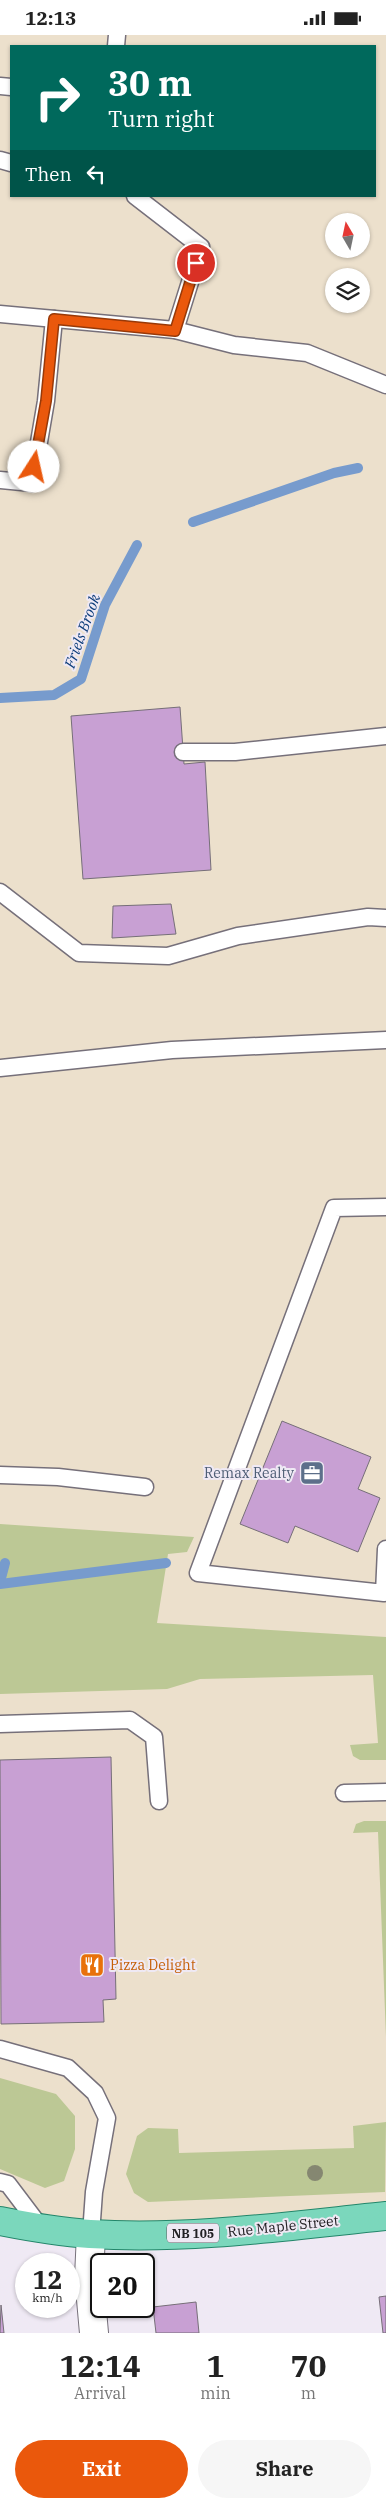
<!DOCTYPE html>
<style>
body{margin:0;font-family:"IBM Plex Serif",serif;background:#f6f6f6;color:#222;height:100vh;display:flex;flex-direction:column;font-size:19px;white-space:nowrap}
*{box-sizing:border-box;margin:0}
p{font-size:16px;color:#767676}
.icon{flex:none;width:28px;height:28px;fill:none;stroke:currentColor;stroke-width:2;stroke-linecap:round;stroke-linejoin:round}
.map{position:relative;height:2298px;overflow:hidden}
.side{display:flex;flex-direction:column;background:#fff;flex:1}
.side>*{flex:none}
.guide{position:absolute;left:10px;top:10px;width:366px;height:152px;border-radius:0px;box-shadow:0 1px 4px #0004;background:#00695c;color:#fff;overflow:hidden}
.needle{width:32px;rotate:351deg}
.buttons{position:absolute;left:325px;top:178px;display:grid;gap:10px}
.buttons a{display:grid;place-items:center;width:45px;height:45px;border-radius:50%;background:#fff;box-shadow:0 1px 4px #0004;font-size:25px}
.speed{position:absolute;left:15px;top:2218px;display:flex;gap:10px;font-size:25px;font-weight:700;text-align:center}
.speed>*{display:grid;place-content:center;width:65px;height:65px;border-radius:50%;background:#fff;box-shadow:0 1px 4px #0004;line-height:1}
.speed small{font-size:12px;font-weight:400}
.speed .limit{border:2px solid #111;border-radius:8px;background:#fff;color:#111}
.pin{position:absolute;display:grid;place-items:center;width:42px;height:42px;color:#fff;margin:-21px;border:2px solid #fff;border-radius:50%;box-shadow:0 1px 5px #0007}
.me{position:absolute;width:55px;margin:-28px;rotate:10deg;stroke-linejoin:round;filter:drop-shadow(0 0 4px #0008)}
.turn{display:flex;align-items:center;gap:18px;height:105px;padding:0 15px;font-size:22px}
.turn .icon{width:65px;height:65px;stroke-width:2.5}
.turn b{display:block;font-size:35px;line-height:42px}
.then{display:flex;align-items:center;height:48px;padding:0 15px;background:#0003;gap:10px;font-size:19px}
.eta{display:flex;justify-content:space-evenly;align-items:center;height:85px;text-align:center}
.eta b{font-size:30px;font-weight:700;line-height:35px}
.button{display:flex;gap:10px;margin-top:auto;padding:10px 15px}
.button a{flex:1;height:58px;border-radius:30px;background:#ea580c;color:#fff;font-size:20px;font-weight:700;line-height:58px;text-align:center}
.button a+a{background:#f6f6f6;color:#222}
.status{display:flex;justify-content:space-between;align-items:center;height:35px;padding:0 25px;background:#fff;direction:ltr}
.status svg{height:14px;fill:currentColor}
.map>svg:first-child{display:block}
.commercial{fill:#ece0cc;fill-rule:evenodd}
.green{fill:#bcc895}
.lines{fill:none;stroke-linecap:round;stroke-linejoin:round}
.stream{stroke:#779bcd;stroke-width:10}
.building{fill:#c8a0d3;stroke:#766f78}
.lane-casing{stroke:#76707a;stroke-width:19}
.street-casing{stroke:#76707a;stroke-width:30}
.primary-casing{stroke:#23866a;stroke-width:30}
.lane{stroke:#fff;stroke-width:16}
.street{stroke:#fff;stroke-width:28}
.primary{stroke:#7bd7bc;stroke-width:28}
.tree{fill:#858771}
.route-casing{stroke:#983908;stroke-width:12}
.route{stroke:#ea580c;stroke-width:9}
.labels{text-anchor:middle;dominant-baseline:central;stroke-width:4;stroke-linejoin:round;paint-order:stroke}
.shield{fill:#efe9f4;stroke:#605c62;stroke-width:1}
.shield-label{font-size:12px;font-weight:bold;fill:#222024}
.service-label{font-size:14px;fill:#4e5e75;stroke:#efe9f4;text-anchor:end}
.food-label{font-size:14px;fill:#c56008;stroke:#efe9f4;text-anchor:start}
.street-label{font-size:14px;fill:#222024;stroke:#efe9f4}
.water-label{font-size:15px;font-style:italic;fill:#0d3d7a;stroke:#efe9f4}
</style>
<div class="status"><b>12:13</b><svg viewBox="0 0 49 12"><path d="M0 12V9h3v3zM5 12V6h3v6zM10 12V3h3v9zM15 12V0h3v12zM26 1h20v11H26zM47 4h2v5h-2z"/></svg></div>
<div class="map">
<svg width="386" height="2298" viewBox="0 0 386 2298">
<rect width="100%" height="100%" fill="#efe9f4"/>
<path class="commercial" d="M0 0H386V2181L226 2197 0 2186ZM11 11H375V161H11ZM334 186H361V214H334ZM334 241H361V269H334Z"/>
<g class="green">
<path d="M0 1489 194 1502 187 1517 168 1519 157 1588 386 1602V1725H360L353 1721 350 1710 378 1708 373 1640 200 1644 167 1654 0 1659Z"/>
<path d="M364 1786H386V2002L378 1797 353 1798 356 1789Z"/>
<path d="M0 2043 56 2059 75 2081V2114L64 2146 45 2153 0 2134Z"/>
<path d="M386 2087 385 2157 148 2167 134 2158 126 2139 137 2101 148 2093 178 2094 179 2118 354 2113 353 2091Z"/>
</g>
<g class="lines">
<g class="stream">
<path d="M193 487 334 438 358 433"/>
<path d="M0 663 54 660 81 644 105 570 137 510"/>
<path d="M0 1547 5 1528"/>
<path d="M0 1549 166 1528"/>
</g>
</g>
<g class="building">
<path d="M180 672 184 729 205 727 211 835 83 844 71 681Z"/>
<path d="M171 869 176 899 112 903 113 871Z"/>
<path d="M282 1386 371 1422 358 1454 380 1463 358 1517 295 1491 288 1508 240 1489Z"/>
<path d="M111 1722 116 1964 103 1965 104 1987 1 1989 0 1725Z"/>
<path d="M386 2261V2298H383L379 2262Z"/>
<path d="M196 2267 199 2298H156L153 2272Z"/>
<path d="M1 2270 4 2298H0Z"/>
</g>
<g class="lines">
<defs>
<g id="lane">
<path d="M116 11 117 0"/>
<path d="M0 51 11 52"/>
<path d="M0 125 11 128"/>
<path d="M135 161 201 212 175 295"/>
<path d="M0 279 175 295 234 310 307 318 386 350"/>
<path d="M0 445 32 448 46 366 54 284"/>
<path d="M183 717H235L386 701"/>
<path d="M0 857 79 918 168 921 238 901 368 882 386 883"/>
<path d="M0 1033 172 1015 386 1005"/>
<path d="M386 1172 334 1173 198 1538 384 1558 386 1514"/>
<path d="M0 1440 58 1442 145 1452"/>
<path d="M0 1689 130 1685 154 1702 159 1766"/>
<path d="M344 1758 386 1757"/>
<path d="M0 2014 68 2033 95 2058 107 2083 94 2157 91 2199"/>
<path d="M0 2147 8 2149 42 2194"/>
</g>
<path id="street" d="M91 2199 89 2242 94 2298"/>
<path id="primary" d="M0 2186C30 2192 60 2197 90 2199 189 2205 288 2191 386 2181"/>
</defs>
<use href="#lane" class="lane-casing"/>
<use href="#street" class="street-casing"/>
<use href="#primary" class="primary-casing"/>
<use href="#lane" class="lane"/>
<use href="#street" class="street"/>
<use href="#primary" class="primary"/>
</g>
<circle class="tree" cx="315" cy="2138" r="8"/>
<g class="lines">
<defs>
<path id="route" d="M34 432 46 366 54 284 175 296 196 228"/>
</defs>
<use href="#route" class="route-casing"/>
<use href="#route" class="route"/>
</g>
<defs>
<symbol id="office-square" viewBox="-11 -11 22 22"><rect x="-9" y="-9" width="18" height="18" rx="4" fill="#5c6f8a" stroke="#efe9f4"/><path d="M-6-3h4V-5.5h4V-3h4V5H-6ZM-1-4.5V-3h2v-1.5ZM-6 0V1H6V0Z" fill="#fff"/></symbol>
<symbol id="restaurant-square" viewBox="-11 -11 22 22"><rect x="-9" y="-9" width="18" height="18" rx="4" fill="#e8710a" stroke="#efe9f4"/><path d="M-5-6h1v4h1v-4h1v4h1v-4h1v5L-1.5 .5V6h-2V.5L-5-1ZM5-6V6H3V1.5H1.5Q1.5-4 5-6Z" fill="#fff"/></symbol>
</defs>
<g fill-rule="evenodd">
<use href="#office-square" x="298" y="1424" width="28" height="28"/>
<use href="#restaurant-square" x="78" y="1916" width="28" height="28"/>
</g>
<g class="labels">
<rect class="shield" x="167" y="2188.5" width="52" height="19" rx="4"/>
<g class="shield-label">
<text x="193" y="2198">NB 105</text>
</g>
<g class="service-label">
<text x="294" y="1438">Remax Realty</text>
</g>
<g class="food-label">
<text x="110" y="1930">Pizza Delight</text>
</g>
<g class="street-label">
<text transform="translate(283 2191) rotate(-6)">Rue Maple Street</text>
</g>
<g class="water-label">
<text transform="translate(82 596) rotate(-70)">Friels Brook</text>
</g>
</g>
</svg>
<div class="buttons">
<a><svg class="needle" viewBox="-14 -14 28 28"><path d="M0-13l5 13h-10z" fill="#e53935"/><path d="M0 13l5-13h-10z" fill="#767676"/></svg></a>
<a><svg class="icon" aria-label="layers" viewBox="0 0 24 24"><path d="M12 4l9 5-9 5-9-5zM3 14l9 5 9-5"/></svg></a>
</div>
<div class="speed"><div>12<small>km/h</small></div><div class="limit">20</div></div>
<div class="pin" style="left:196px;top:228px;background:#d93025"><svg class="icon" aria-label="arrive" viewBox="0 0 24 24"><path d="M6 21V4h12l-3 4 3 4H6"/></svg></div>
<svg class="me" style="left:34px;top:432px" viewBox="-20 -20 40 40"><circle r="19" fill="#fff"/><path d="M0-13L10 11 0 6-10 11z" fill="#ea580c"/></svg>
<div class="guide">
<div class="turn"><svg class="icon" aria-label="right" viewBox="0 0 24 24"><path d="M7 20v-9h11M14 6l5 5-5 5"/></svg><div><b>30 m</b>Turn right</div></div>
<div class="then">Then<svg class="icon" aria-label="left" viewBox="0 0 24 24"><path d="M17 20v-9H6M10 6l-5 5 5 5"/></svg></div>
</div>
</div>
<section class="side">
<div class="eta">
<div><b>12:14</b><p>Arrival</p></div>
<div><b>1</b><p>min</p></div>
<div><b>70</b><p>m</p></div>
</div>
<div class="button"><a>Exit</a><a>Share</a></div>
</section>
